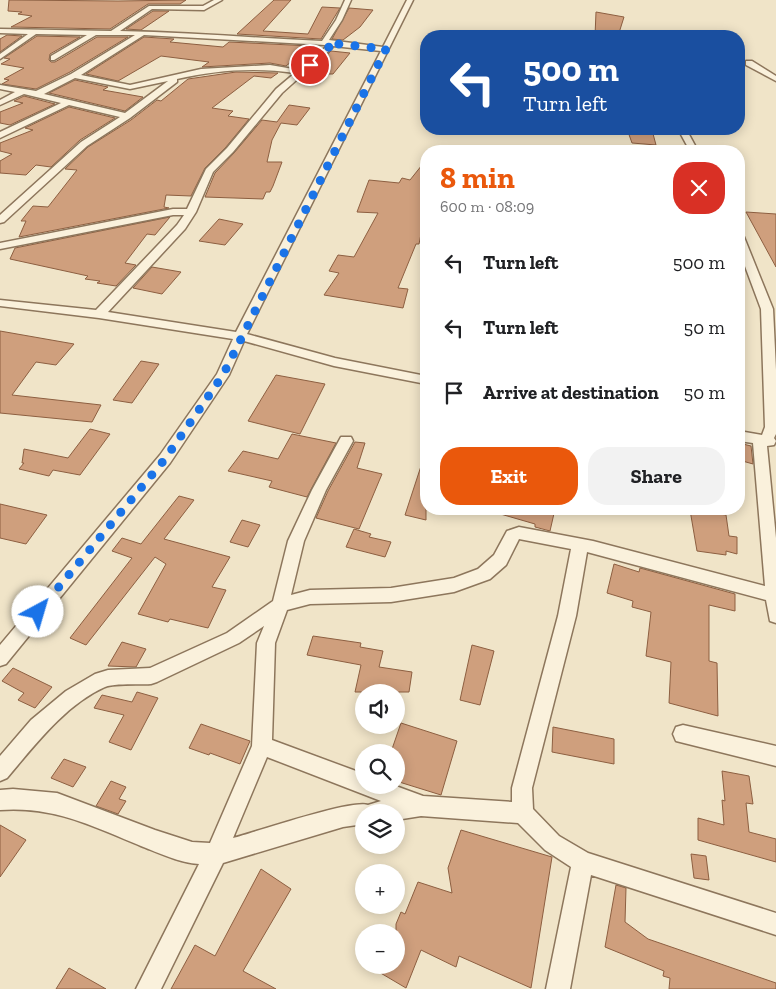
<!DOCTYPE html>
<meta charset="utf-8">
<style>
body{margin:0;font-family:"Zilla Slab",serif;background:#f2f2f2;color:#202124;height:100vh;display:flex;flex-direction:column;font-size:19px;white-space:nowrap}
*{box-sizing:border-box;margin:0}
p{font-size:16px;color:#757577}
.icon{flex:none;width:28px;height:28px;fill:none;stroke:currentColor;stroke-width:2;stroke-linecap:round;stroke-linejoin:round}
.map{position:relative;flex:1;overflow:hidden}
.details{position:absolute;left:420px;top:145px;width:325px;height:370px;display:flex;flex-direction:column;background:#fff;border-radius:20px;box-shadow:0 2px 12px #0003}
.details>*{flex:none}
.banner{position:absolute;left:420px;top:30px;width:325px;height:105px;border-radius:20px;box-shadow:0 2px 12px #0003;background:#1a4fa0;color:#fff;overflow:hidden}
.tools{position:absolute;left:355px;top:684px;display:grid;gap:10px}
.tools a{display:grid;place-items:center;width:50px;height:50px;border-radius:50%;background:#fff;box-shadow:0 2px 12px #0003;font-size:25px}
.pin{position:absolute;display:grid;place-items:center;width:42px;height:42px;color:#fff;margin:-21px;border:2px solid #fff;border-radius:50%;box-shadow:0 1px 5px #0007}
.me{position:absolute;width:55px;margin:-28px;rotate:39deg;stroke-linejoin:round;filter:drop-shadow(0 0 4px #0008)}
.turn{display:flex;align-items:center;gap:18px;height:105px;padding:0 20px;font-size:22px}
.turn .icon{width:65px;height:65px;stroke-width:2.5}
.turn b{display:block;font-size:35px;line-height:42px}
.round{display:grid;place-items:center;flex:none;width:52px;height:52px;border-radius:20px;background:#f2f2f2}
.head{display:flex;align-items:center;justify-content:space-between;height:85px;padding:0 20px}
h1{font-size:30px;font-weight:700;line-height:38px;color:#ea580c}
.action{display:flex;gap:10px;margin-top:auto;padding:10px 20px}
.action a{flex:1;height:58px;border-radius:20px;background:#ea580c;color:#fff;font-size:20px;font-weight:700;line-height:58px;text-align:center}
.action a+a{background:#f2f2f2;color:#202124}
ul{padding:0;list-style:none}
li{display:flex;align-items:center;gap:15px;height:65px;padding:0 20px}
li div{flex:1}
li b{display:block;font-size:19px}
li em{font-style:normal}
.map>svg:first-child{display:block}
.building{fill:#cf9f7d;stroke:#8d5f41}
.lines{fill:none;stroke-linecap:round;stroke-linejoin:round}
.street-casing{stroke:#8d765c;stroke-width:3}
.street{fill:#faf1dc;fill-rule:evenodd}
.route{stroke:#1a73e8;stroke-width:9;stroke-dasharray:0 16.2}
</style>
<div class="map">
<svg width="776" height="989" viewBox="0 0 776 989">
<rect width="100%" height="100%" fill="#f0e4c8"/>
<g class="building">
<path d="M9 0 118 1 186 0 180 4H148L110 29 11 27 32 16 18 14 22 12 8 11Z"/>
<path d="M274 0H291L263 31 308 34 322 7 340 8 321 39 237 34Z"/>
<path d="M349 8 373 10 360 27 343 40 332 39Z"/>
<path d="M153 11H169L141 30 126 29Z"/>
<path d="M596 12 624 17 618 36H595Z"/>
<path d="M7 35 22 36 0 52V39Z"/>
<path d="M37 36 80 37 50 54 49 60 51 62H55L97 37H128L70 72 36 89 2 84 9 80 4 79 24 68 1 64 10 59 4 58Z"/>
<path d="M144 37 174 39 170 42 223 47 229 42 311 46 286 66 270 63 202 67 209 62 161 56 118 81 86 74Z"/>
<path d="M331 51 350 53 333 74H322L316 82 298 81Z"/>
<path d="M236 72 278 73 271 78 254 76 212 108 233 111 228 116 249 119 226 147 205 168 191 196 166 195 164 207 169 208 19 237 26 221H21L33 206 48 207 77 170 65 169 88 147 131 120 157 100 161 101 188 79Z"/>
<path d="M75 80 108 87 103 90 143 97 125 111 49 93Z"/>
<path d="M24 96 55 104 10 125 0 123V112L23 103 14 101Z"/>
<path d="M289 105 310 108 297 125 281 123 272 140 267 162H282L273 186 270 192H266L263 199 205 197 215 173 234 153 262 120 277 122Z"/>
<path d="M69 107 115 118 80 140 51 167 36 165 26 175 0 173V161L12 154 0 151V143L33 130 25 128Z"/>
<path d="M627 129 652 130 656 145 632 143Z"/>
<path d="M426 160V209L419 244H416L398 288 408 289 403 308 324 295 339 273 329 271 338 255 354 257 378 213 357 212 369 180 399 183 402 178 410 180Z"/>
<path d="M746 212 776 214V267Z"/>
<path d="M170 217 155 235 147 234 125 263 136 265 116 286 97 283 100 281 85 279 88 276 10 259 15 248Z"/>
<path d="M219 219 243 224 225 245 199 241Z"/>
<path d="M152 267 181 272 162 294 133 288Z"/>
<path d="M0 331 74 344 56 365 36 362 12 395 101 405 92 422 0 413Z"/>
<path d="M141 361 159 364 132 403 113 400Z"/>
<path d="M276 375 325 384 300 434 248 421Z"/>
<path d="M90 429 110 434 80 475 53 470 49 476 19 469 24 463H22L24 449 68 458Z"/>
<path d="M292 434 336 443 307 497 269 487 272 481 228 471 243 451 278 459Z"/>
<path d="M355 442 365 443 357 468 382 474 359 529 316 518 328 491Z"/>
<path d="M739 443 751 446 753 464 739 460Z"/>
<path d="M423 460H426V520L405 515Z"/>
<path d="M179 496 194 500 164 539 230 557 212 587 226 590 208 628 170 619 168 622 138 614 166 564 155 557 86 645 70 638 132 558 112 551 122 538 141 544Z"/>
<path d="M0 504 47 515 26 544 0 538Z"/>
<path d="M497 509H555L550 531 535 527V524L497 513Z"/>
<path d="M690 510 726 515 729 536 737 537V554L726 551V555L697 551Z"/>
<path d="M242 520 260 525 248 547 230 542Z"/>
<path d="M354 529 371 534 369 537 391 542 385 557 346 547Z"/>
<path d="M614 564 639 572 640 568 735 594V611L709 605V661L717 663 718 716 669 703 671 662 646 656 651 612 632 607 633 601 607 593Z"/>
<path d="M313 636 361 643 360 647 383 651 379 667 412 672 409 692H355L361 665 307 655Z"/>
<path d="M122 642 146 649 136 667 108 666Z"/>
<path d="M472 645 494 651 480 705 460 700Z"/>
<path d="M13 668 52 687 35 708 18 700 24 693 2 681Z"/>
<path d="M137 692 158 698 131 750 109 742 124 715 94 708 102 695 132 702Z"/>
<path d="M401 723 457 741 441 795 396 781V752H391Z"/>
<path d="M201 724 250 741 240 764 210 753 209 755 189 748Z"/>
<path d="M553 727 614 739V764L552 752Z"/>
<path d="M64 759 86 767 73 787 51 778Z"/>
<path d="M722 771 749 776 753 804 746 803 749 832 776 839V862L698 840V818L724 825 722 800 725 801Z"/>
<path d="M111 781 126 787 119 799 126 801 118 814 96 806Z"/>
<path d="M0 825 26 840 0 877Z"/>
<path d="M461 830 552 857 531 988 459 956 456 967 421 950 406 988 367 965H396V924L401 912 405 914 418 882 452 893 448 868Z"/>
<path d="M691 854 706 856 709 880 694 878Z"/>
<path d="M261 869 291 889 243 971 276 989H171L195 945 215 956Z"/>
<path d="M616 885 626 888 625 922 648 939 776 983V989H669L670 978 663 976 664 971 605 947Z"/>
<path d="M69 968 106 989H56Z"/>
</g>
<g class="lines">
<defs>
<g id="street">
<path d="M214 0H222L204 10 152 9 120 31C187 32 254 38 322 41L336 20 345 0H351L342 20 329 40 383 47 407 0H413L247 334 335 358 426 376V384L334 366 244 341 229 375 170 463 6 664 0 666V645L160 455 217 374 233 339 99 318 0 306V300L96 310 177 225 184 215H173L0 249V243L173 209H187L206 169 227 148 276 89 295 73C256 67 215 70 177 79V82L130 118 87 146 4 222 0 223V215L81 142 120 117 69 105 0 138V132L61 103 24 94 0 105V100L15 92 0 89V85L36 91 71 74 135 35H96L54 60H51V56L87 35 36 34 0 59V54L28 34 0 33V29L111 31 149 6H203ZM144 35 325 45 326 47 299 70 270 65 201 69 130 85 81 75ZM333 46 381 51 236 332 108 312 185 229 196 212 213 172 233 152 282 93 332 48ZM75 78 130 89 168 81 125 113 44 94Z"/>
<path d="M746 61H752L776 76V81L746 65Z"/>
<path d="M678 129H686L698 151H690Z"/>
<path d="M739 234 744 237 773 309 776 370V434L774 438 776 441 774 445 767 446 776 538V623L770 621 766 600 587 552 576 616 532 788 533 809 559 836 588 853 776 913V935L591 875 570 989H546L571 867 545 850 518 823 421 816 396 820V812H364V824L343 827 223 863 161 989H136L199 864C180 863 159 853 141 846 92 826 54 806 0 810V790L13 789 57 793 155 830 192 842 210 843 252 746 257 643 264 626 239 643 157 682 151 684C139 685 115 683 105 687 65 705 35 745 7 778L0 781V756L31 720 66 691 95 674 108 670 150 668 227 633 273 601 288 541 312 490 341 437H351L353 441 326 490 304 541 291 595 310 590 391 588 454 578 478 569 494 555 507 531 519 527 593 541 765 586 753 443 739 441V431L762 435 765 427 761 309 739 250ZM519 539 571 549 558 616 512 788V802L423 796 393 785H364V774L272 740 275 643 287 610 310 604 391 602 454 592 490 579 506 565ZM267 757 381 801 368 805C352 799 256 832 233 838Z"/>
<path d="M683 725 776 746V766L676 741 673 734 676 727Z"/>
</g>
</defs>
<use href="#street" class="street-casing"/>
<use href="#street" class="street"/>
</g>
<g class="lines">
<path class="route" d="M38 612 165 459 223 375 386 49 328 43 330 46 310 65"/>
</g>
</svg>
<div class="tools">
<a><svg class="icon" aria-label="sound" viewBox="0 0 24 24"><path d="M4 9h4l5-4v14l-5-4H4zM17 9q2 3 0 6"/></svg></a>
<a><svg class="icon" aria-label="search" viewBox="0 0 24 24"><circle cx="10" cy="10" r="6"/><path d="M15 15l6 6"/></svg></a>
<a><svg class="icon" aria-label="layers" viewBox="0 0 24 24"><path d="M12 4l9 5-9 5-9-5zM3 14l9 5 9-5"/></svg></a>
<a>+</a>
<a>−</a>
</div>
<div class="pin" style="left:310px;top:65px;background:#d93025"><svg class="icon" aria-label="arrive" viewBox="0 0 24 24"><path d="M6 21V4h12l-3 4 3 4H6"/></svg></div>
<svg class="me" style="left:38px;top:612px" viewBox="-20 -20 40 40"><circle r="19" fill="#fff"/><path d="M0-13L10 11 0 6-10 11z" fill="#1a73e8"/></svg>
<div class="banner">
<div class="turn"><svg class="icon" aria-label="left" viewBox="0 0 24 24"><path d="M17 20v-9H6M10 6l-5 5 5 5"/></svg><div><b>500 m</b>Turn left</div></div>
</div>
<section class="details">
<div class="head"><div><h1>8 min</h1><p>600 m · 08:09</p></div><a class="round" style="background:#d93025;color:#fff"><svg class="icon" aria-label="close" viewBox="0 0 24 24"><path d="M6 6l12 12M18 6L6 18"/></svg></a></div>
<ul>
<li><svg class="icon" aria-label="left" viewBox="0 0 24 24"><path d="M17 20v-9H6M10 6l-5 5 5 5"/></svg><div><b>Turn left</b></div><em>500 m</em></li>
<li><svg class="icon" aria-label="left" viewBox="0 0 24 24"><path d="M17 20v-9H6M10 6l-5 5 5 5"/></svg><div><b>Turn left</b></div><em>50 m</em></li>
<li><svg class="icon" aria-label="arrive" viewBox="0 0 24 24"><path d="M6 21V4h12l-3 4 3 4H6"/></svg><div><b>Arrive at destination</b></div><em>50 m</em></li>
</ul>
<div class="action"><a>Exit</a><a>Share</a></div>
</section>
</div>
